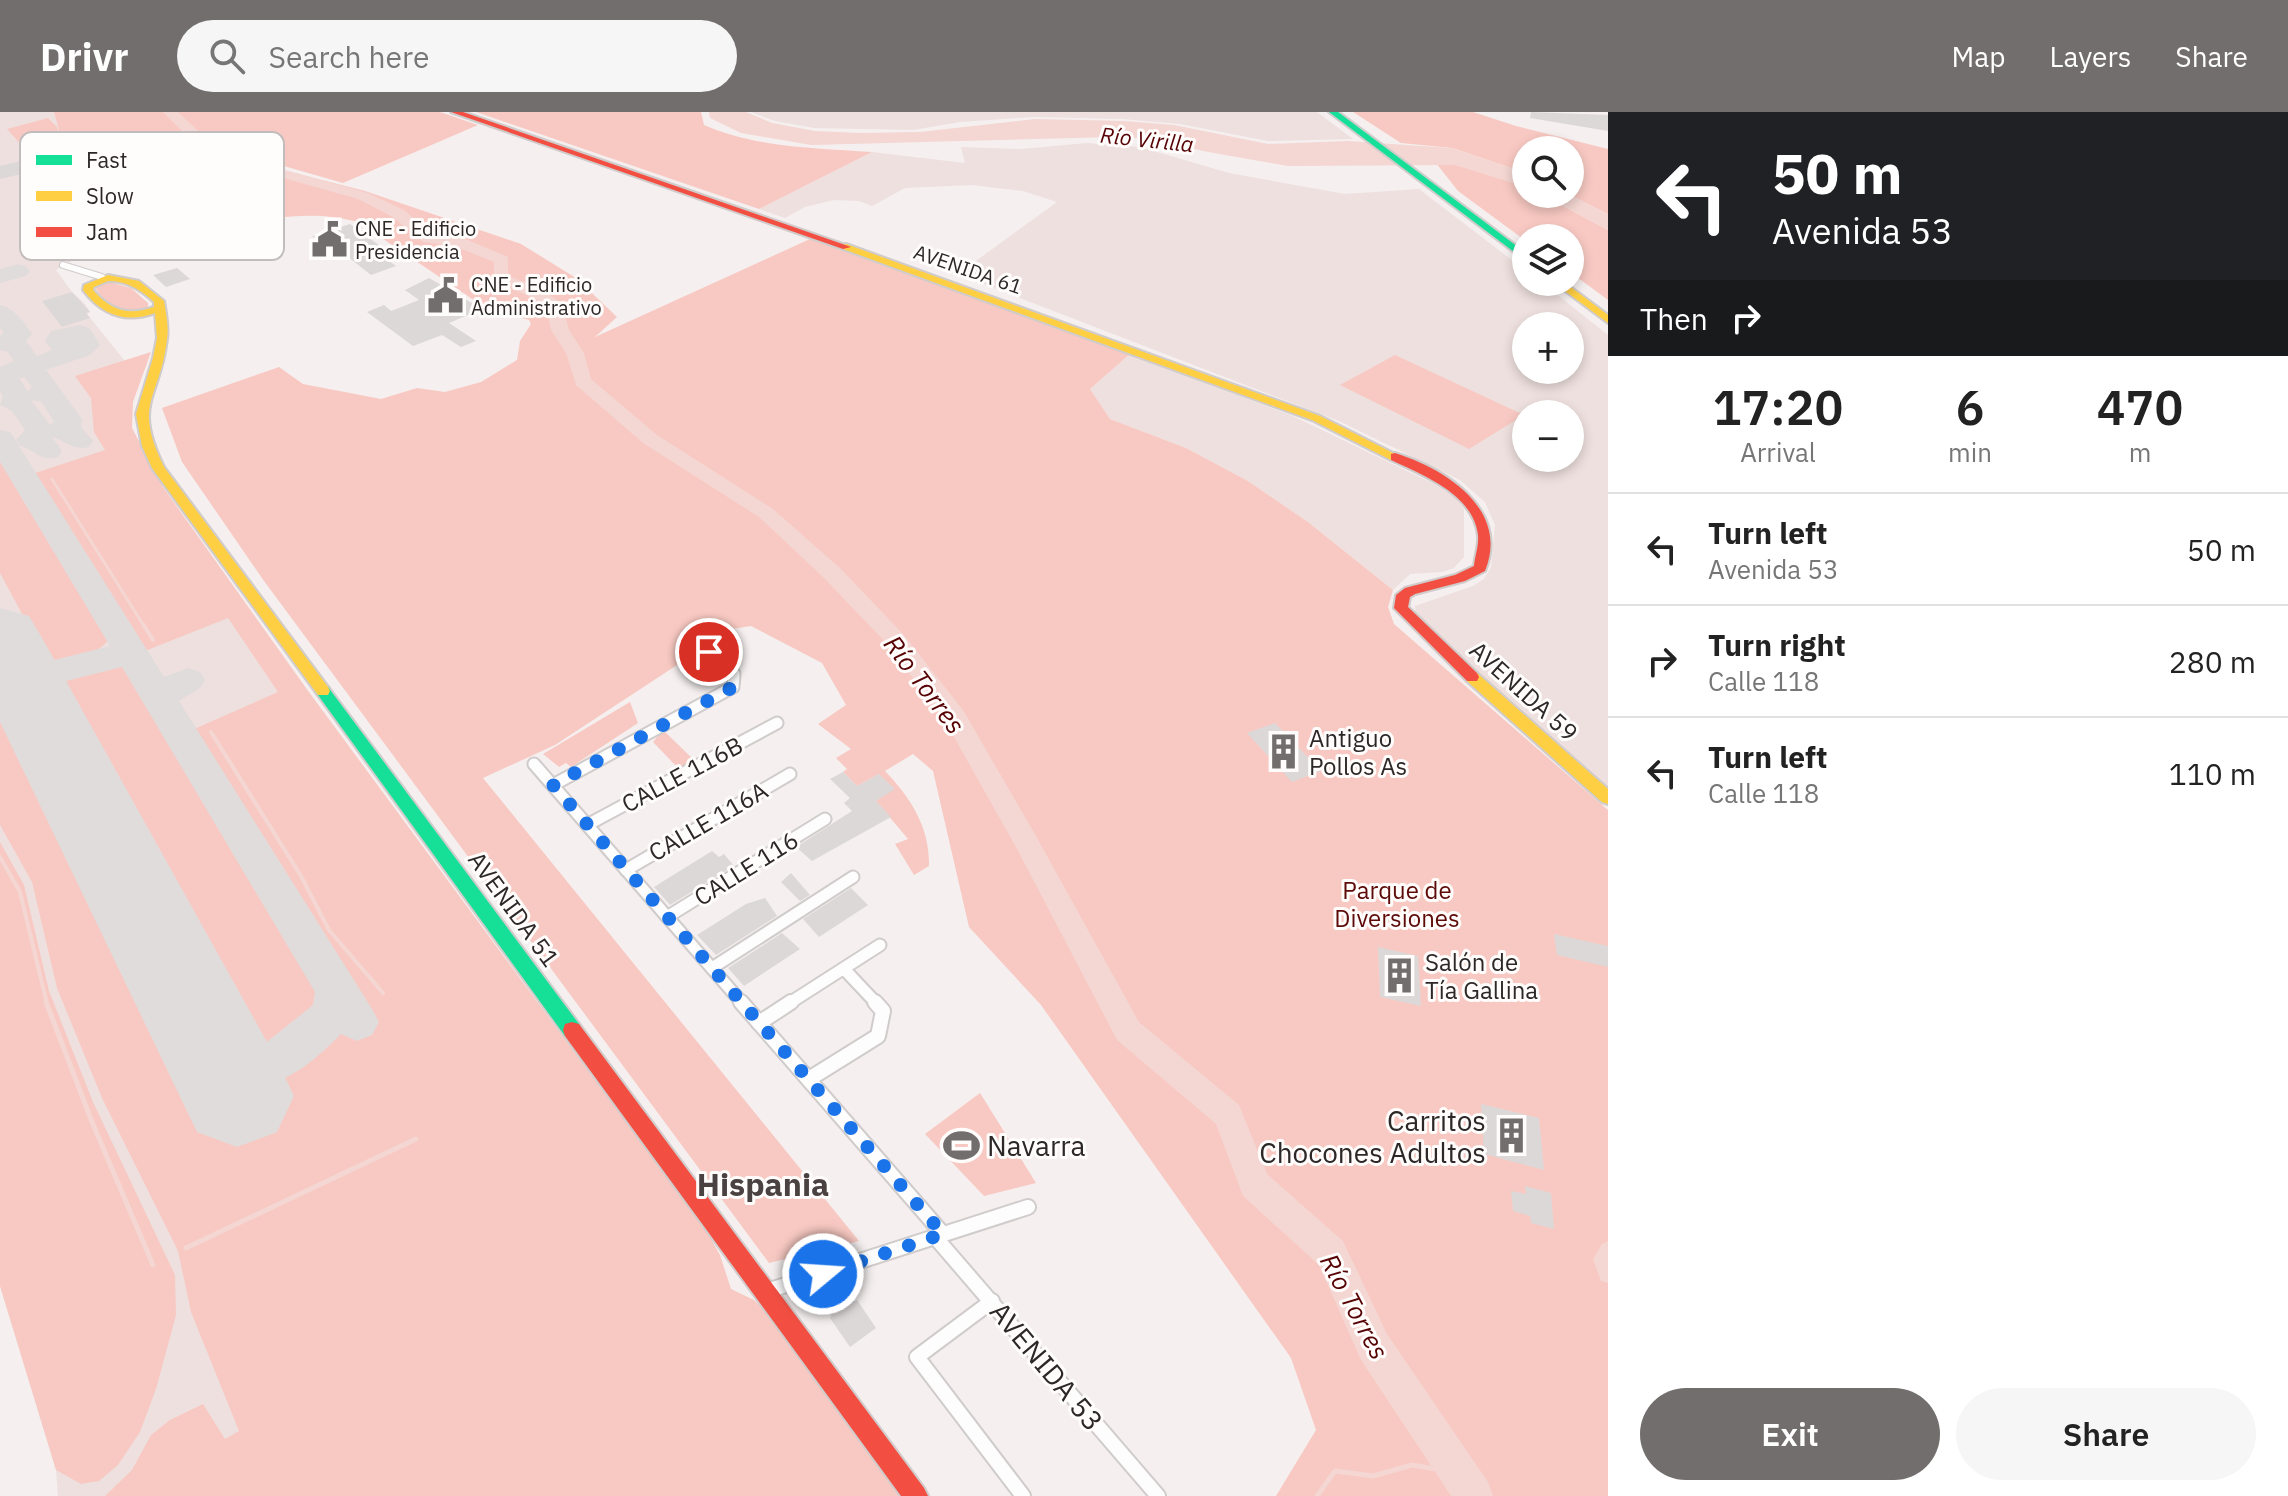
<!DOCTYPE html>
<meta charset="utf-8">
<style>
body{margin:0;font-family:"IBM Plex Sans",sans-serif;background:#f6f6f6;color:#222;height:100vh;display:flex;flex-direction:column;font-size:30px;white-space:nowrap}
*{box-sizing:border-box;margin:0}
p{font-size:26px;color:#767676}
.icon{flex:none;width:44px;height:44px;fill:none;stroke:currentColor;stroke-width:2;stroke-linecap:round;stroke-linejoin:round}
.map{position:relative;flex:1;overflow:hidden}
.sheet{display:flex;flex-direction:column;background:#fff;width:680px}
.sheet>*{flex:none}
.banner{background:#202124;color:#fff;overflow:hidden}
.fabs{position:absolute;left:1512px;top:24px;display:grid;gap:16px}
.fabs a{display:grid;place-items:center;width:72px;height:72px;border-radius:50%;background:#fff;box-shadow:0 4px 12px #0003;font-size:40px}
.pin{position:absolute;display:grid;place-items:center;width:68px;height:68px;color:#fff;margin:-34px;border:4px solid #fff;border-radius:50%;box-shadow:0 2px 8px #0007}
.me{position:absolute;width:88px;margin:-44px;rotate:72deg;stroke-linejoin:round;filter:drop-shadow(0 0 6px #0008)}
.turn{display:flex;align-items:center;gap:28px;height:168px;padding:0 32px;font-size:36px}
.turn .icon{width:104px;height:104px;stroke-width:2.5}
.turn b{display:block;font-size:56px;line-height:68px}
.then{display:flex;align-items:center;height:76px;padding:0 32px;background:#0003;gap:16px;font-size:30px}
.eta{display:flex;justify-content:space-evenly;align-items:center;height:136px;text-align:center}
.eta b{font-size:48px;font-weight:600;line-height:56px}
.button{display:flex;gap:16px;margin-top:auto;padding:16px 32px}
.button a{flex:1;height:92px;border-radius:48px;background:#726e6d;color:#fff;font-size:32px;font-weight:600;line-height:92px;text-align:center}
.button a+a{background:#f6f6f6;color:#222}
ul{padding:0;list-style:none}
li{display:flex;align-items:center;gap:24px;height:112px;padding:0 32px;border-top:2px solid #e0e0e0}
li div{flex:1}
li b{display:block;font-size:30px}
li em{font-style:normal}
header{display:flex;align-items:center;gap:48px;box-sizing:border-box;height:112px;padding:0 40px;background:#726e6d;color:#fff}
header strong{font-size:38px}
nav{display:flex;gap:44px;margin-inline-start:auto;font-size:28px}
.search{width:560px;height:72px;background:#f6f6f6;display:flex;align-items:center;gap:20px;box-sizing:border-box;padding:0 28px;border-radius:44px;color:#767676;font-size:30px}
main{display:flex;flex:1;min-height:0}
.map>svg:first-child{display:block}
.built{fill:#eee0df;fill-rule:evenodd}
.green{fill:#f8c9c2}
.water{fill:#f4d6d2}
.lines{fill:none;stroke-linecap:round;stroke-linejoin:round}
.stream-far2{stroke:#f4d6d2;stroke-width:3}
.stream-far1{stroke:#f4d6d2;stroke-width:4}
.stream{stroke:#f4d6d2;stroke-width:5}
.canal{fill:#f4d6d2;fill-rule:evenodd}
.river{fill:#f4d6d2;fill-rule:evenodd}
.taxiway{fill:#e0dcdc;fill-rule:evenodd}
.runway{fill:#e0dcdc;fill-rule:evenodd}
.building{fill:#ddd8d8}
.street-far2-casing{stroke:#d0cccb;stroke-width:8}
.street-far1-casing{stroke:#d0cccb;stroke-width:15}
.street-casing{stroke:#d0cccb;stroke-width:18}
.fast-casing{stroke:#d0cccb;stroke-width:4}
.slow-casing{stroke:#d0cccb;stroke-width:4}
.jam-casing{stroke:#d0cccb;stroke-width:4}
.street-far2{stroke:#fefdfd;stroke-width:6}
.street-far1{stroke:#fefdfd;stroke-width:11}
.street{stroke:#fefdfd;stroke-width:14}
.fast{fill:#16e098;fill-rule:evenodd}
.slow{fill:#ffcf43;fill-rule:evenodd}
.jam{fill:#f24e42;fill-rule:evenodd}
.route{stroke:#1a73e8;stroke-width:14;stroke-dasharray:0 25.2}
.labels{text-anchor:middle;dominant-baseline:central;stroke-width:6;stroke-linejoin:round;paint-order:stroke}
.far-poi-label{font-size:20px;fill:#2c2827;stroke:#fffdfc;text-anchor:start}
.far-street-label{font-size:20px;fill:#2c2827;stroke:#fffdfc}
.far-water-label{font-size:22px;font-style:italic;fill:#560103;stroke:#fffdfc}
.street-label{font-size:24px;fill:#2c2827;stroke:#fffdfc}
.poi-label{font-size:24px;fill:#2c2827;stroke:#fffdfc;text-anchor:start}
.park-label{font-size:24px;fill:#5d0a08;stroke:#fffdfc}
.water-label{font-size:26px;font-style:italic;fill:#560103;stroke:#fffdfc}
.near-poi-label{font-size:28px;fill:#2c2827;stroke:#fffdfc;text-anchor:end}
.near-street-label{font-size:28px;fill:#2c2827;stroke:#fffdfc}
.near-neighbourhood-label{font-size:32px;font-weight:bold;fill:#4a4241;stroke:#fffdfc}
.key{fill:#fffdfc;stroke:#c0bdbc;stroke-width:2}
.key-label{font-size:22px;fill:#2c2827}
</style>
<header>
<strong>Drivr</strong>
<div class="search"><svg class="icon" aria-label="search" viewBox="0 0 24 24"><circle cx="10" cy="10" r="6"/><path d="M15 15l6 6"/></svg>Search here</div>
<nav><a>Map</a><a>Layers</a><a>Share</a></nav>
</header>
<main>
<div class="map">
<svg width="1608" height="1384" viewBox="0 0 1608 1384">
<rect width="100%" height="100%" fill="#f5efef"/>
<g class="built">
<path d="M0 0H54L65 38 82 63 102 79 151 80 163 89 202 97 220 114 168 129 104 122 75 140 84 142 56 158 72 180 85 192 90 200 87 202 129 254 123 318 599 1015 890 1384H58L56 1358 0 1174Z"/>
<path d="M751 0H1317L1353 27 1268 29 1180 12 1122 7 1034 5 960 10 913 18 814 16 775 9Z"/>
<path d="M1087 31 1140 35 1229 61 1345 82 1419 77 1526 159V170H1541L1608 223V675L1431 519 1416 501 1415 494 1473 474 1484 467 1491 455 1495 413 1485 390 1460 368 1339 309 958 162 1057 90 1023 79 972 73 905 76 872 94 859 89 833 88 805 95 785 106 759 97 872 40 965 51 961 35 1021 37ZM1526 214H1570V258H1526ZM1526 302H1570V346H1526Z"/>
<path d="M1130 242 1293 304 1434 372 1455 385 1464 397V445L1454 456 1442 460 1410 462 1393 478 1308 410 1248 369 1186 336 1110 307 1090 277Z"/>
</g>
<g class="green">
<path d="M54 0H440L478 13 343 71 256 46 283 58 365 79 521 132 576 166 617 205 595 225 810 127 1130 242 1090 277 1110 307 1186 336 1248 369 1308 410 1393 478 1388 495 1394 512 1608 698V1384H1276L1316 1318 1291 1246 1041 893 969 815 933 659 913 642 885 659C911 686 930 716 929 754L914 763 895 732 908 727 876 689 879 662 857 674 843 660 847 657 836 646 851 637 818 612 846 593 822 551 751 514 732 517 555 633 483 666 859 1129 769 1151 264 469 182 350 162 296 279 255 303 272 381 287 417 276 445 280 481 270 517 248 520 229 531 212 529 208 484 195 358 110C311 97 267 107 220 114L202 97 162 89 151 80 102 79 82 63 64 37 32 45 7 17 48 6 57 15 61 26Z"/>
<path d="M476 0H701L704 13C757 36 816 36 872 40L759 97Z"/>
<path d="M1353 0H1473L1516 14 1608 37V102L1568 82 1570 38H1526V61L1452 36 1401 31Z"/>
<path d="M1436 51 1456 53 1524 74 1526 82H1541L1608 118V188L1570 160V126H1526V129L1458 79Z"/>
<path d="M106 169 131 176 148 191V197C124 208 106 194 94 174Z"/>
<path d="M151 240 133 290 132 316 163 375 306 576 707 1120 720 1143 731 1177 754 1188 775 1208 903 1384H105L132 1358 151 1323 170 1308 203 1292 225 1327 239 1319 191 1200 178 1139 102 986 57 876 32 770 0 713V594L201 1011 259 978 339 910 345 923 370 909 192 618 278 580 228 506 145 539 32 362 105 338 94 320 91 286 75 264Z"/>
<path d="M1395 243 1524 303 1469 337 1340 273Z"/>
<path d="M0 345 109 527C99 542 65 558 48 550L0 461Z"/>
<path d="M106 550H123L318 877 310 907 266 941 257 943 60 576 61 569Z"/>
<path d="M630 590 638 611 571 655 566 651 559 655 543 642Z"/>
<path d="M663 618 693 647 682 656 677 655 653 630Z"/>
<path d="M0 730 24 773 49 879 93 990 175 1163 176 1203 156 1277 140 1320 118 1353 99 1369 81 1372 56 1358 0 1174Z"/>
<path d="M980 981 1036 1071 984 1084 925 1022Z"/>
</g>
<g class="water">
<path d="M709 0H746L772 11 815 19 860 21 920 20 1035 7 1124 9 1174 13 1268 32 1348 29 1451 36 1526 61V75L1456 53 1288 54 1203 39 1155 27 1111 25 811 33 741 21 710 6Z"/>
<path d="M1541 82H1568L1608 102V118Z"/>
</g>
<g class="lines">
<path class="stream-far2" d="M52 367 144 514"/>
<g class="stream-far1">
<path d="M143 512 153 528"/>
<path d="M211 620 301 764 329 818 383 881"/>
<path d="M0 745 20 780 47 892"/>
</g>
<g class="stream">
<path d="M46 890 92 1010 153 1153"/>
<path d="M186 1136 416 1027"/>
<path d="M1317 1384 1335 1359 1373 1364 1412 1353 1459 1361"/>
</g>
<path class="canal" d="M1608 1129V1171L1601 1169 1593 1147 1602 1132Z"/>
<path class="river" d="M163 0H178L212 32 234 44 368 81 404 98 433 123 463 126 508 145V164L539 175 562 192 569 218 584 241 591 267 657 323 773 397 840 456 904 523 963 598 1036 724 1139 910 1239 993 1267 1062 1343 1129 1387 1222 1488 1370 1493 1384H1451L1361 1248 1319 1153 1243 1084 1216 1012 1117 928 1017 737 945 609 888 533 824 466 759 405 643 331 576 273 566 241 551 218 546 194 527 183 494 170V150L454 134 423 130 393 105 358 87 216 47 195 32Z"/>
<g class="taxiway">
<path d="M18 152 26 154 30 159 26 164 0 171V157Z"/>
<path d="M0 193C14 196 24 210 32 222L26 229 37 244 52 238 45 229 51 219 80 213 89 216 100 233 90 243 46 258 82 307 81 315 93 329 89 335C72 339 67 329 52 325L62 339 58 345C40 350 36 338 20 334L16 328 25 318 12 299 0 293 3 284 0 279V255L14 249 8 240 0 238V224L4 221 0 216ZM24 265 32 275 28 280 19 266ZM31 288 42 290 54 310 50 313Z"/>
<path d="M0 318 10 320 14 326 164 565 188 556 200 560 205 568 200 576 179 589 372 897 379 910 372 923 357 929 341 922C294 969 264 988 200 957L194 943 200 929 216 923 239 932 263 933 313 893 315 880 122 555 46 574 5 564 0 556 5 548 17 544 46 550 110 534 0 350Z"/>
</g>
<path class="runway" d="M0 496 29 504 41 524 277 948 294 984 277 1020 237 1035 197 1020 0 610Z"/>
</g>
<g class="building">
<path d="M1531 0 1608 3V19L1530 6Z"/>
<path d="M62 39 73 50 0 67V54Z"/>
<path d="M350 112 387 139 378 141 396 154 371 163 343 141 337 143 312 124Z"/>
<path d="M177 156 190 167 166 175 153 163Z"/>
<path d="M429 166 482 197 449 211 476 229 461 235 442 223 413 234 367 200 384 193 391 199 419 188 405 178Z"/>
<path d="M72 180 90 200 86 201 90 206 62 215 42 189Z"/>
<path d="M1275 611 1321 659 1292 670 1247 621Z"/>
<path d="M843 660 857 674 879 662 895 677 876 689 891 705 812 749 796 735 852 699 844 691 850 686 830 667Z"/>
<path d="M712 739 719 745 724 742 734 754 670 793 654 775Z"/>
<path d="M791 761 810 783 800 789 781 770Z"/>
<path d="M851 776 868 793 819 825 803 807Z"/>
<path d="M765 786 777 804 716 843 697 823 746 792Z"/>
<path d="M782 821 800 837 744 874 728 856Z"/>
<path d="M1554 822 1608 834V855L1557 843Z"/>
<path d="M1378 835 1418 844 1421 894 1380 885Z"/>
<path d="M1481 992 1539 1006 1544 1058 1484 1042Z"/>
<path d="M1525 1074 1551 1081 1554 1117 1531 1111 1530 1104 1513 1099 1511 1079 1526 1082Z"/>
<path d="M857 1188 876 1216 850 1235 830 1206 834 1195Z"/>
</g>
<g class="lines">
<defs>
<path id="street-far2" d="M63 153 102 165"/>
<g id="street-far1">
<path d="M534 652 743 892"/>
<path d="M553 673 733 575 734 562 709 540"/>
<path d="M587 713 777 611"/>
<path d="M626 758 790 662"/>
<path d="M667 805 825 707"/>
<path d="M712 856 853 765"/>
<path d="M845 858 877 892"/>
<path d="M788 892 880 833"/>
</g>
<g id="street">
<path d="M741 890 943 1122"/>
<path d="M759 911 791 890"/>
<path d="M809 967 878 924 883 899 875 890"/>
<path d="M936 1126 1158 1384"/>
<path d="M767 1179 1028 1095"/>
<path d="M992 1189 917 1245 1023 1384"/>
</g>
<g id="fast">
<path d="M1329 0H1338L1526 141V149Z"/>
<path d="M323 574 328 575 579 912 581 918 579 924 572 926 565 924 318 583 316 579Z"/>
</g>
<g id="slow">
<path d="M846 132 1320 304 1401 345 1399 348H1391L1312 308 843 137V133Z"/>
<path d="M108 163 139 169 164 189C166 202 169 215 167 227 160 288 132 290 164 355L328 575 330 579 328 583H318L152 356 142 334 136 302 153 246 157 226 155 201C125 212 102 203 83 178L84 173ZM108 169C127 169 140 177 154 190V195C129 204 111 199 93 178L94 175Z"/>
<path d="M1553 170H1564L1608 203V211Z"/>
<path d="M1472 560 1477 561 1608 677V692L1602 690 1467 569 1465 565 1467 561Z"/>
</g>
<g id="jam">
<path d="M451 0H463L851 135 843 137Z"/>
<path d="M1395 341C1446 357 1510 398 1485 459L1465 469 1415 482 1410 485 1408 495 1477 561 1479 565 1477 569H1467L1394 496 1396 483 1405 476 1455 463 1474 454C1475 444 1479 433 1478 423 1473 382 1423 363 1391 348V342Z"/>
<path d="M572 910 579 912 924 1376 928 1384H901L565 924 563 918 565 912Z"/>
</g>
</defs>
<use href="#street-far2" class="street-far2-casing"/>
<use href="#street-far1" class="street-far1-casing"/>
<use href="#street" class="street-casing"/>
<use href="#fast" class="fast-casing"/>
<use href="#slow" class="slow-casing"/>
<use href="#jam" class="jam-casing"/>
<use href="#street-far2" class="street-far2"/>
<use href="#street-far1" class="street-far1"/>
<use href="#street" class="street"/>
<use href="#fast" class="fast"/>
<use href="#slow" class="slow"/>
<use href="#jam" class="jam"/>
</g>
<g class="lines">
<path class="route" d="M709 540 734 562 733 575 553 673 943 1122 823 1162"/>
</g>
<defs>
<symbol id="civic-bare" viewBox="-9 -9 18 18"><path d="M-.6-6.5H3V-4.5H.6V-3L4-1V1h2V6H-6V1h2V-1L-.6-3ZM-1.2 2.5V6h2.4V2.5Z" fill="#726e6d" stroke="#fffdfc" stroke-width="2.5" paint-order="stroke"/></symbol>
<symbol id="building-bare" viewBox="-9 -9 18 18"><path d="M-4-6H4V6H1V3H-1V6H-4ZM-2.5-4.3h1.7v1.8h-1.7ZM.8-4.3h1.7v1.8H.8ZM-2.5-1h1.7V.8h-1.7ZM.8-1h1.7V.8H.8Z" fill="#726e6d" stroke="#fffdfc" stroke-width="2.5" paint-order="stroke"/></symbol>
<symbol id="stadium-bare" viewBox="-9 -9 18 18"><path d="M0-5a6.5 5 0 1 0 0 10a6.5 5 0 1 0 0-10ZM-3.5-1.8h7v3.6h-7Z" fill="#726e6d" stroke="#fffdfc" stroke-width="2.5" paint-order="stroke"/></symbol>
</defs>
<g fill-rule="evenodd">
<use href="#civic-bare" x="304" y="102" width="51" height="51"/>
<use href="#civic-bare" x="420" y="158" width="51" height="51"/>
<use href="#building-bare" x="1258" y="614" width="51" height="51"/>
<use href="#building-bare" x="1374" y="838" width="51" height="51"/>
<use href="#building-bare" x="1486" y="998" width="51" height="51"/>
<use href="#stadium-bare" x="936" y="1008" width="51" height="51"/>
</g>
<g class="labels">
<g class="far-poi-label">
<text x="355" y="116">CNE - Edificio<tspan x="355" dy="23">Presidencia</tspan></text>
<text x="471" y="172">CNE - Edificio<tspan x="471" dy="23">Administrativo</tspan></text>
</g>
<g class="far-street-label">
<text transform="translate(968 157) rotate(19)">AVENIDA 61</text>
</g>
<g class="far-water-label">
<text transform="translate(1147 27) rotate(6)">Río Virilla</text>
</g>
<g class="street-label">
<text transform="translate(1524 579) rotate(42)">AVENIDA 59</text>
<text transform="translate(682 662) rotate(-28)">CALLE 116B</text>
<text transform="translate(708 709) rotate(-30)">CALLE 116A</text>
<text transform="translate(746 756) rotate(-32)">CALLE 116</text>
<text transform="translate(514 797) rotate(54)">AVENIDA 51</text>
</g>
<g class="poi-label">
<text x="1309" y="626">Antiguo<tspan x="1309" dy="28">Pollos As</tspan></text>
<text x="1425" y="850">Salón de<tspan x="1425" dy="28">Tía Gallina</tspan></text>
</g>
<g class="park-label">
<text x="1397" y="778">Parque de<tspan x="1397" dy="28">Diversiones</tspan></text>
</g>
<g class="water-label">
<text transform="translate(925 572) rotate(53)">Río Torres</text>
<text transform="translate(1355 1194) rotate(62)">Río Torres</text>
</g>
<g class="near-poi-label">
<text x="1486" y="1008">Carritos<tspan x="1486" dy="32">Chocones Adultos</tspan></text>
<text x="987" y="1033" text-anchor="start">Navarra</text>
</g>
<g class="near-street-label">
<text transform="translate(1047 1254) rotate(50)">AVENIDA 53</text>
</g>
<g class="near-neighbourhood-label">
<text x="763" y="1072">Hispania</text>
</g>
</g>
<rect x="20" y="20" width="264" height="128" rx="12" class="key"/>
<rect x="36" y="43" width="36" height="10" fill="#16e098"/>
<rect x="36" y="79" width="36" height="10" fill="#ffcf43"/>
<rect x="36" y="115" width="36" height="10" fill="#f24e42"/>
<g class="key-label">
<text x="86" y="56">Fast</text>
<text x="86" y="92">Slow</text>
<text x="86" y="128">Jam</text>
</g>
</svg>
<div class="fabs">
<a><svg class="icon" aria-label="search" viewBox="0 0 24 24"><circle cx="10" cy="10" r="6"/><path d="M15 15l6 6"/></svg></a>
<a><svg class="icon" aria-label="layers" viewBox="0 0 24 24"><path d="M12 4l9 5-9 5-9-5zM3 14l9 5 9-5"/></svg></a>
<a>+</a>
<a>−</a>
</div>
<div class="pin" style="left:709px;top:540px;background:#d93025"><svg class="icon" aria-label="arrive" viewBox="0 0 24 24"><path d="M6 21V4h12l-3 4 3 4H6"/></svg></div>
<svg class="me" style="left:823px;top:1162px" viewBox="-20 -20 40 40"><circle r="17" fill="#1a73e8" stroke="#fff" stroke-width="3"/><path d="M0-11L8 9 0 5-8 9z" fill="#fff"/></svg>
</div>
<section class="sheet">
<div class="banner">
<div class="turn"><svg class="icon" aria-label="left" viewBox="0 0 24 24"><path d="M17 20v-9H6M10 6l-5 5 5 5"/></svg><div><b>50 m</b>Avenida 53</div></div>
<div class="then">Then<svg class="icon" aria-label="right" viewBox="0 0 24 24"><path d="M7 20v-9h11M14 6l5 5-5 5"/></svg></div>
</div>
<div class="eta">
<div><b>17:20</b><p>Arrival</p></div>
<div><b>6</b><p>min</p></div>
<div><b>470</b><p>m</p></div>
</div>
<ul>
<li><svg class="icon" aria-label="left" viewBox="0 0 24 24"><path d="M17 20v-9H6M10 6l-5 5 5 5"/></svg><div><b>Turn left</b><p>Avenida 53</p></div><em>50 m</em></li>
<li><svg class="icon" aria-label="right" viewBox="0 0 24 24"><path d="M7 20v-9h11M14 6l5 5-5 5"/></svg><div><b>Turn right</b><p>Calle 118</p></div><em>280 m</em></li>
<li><svg class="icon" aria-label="left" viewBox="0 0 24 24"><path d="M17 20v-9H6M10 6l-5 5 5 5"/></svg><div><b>Turn left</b><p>Calle 118</p></div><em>110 m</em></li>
</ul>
<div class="button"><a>Exit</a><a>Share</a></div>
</section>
</main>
